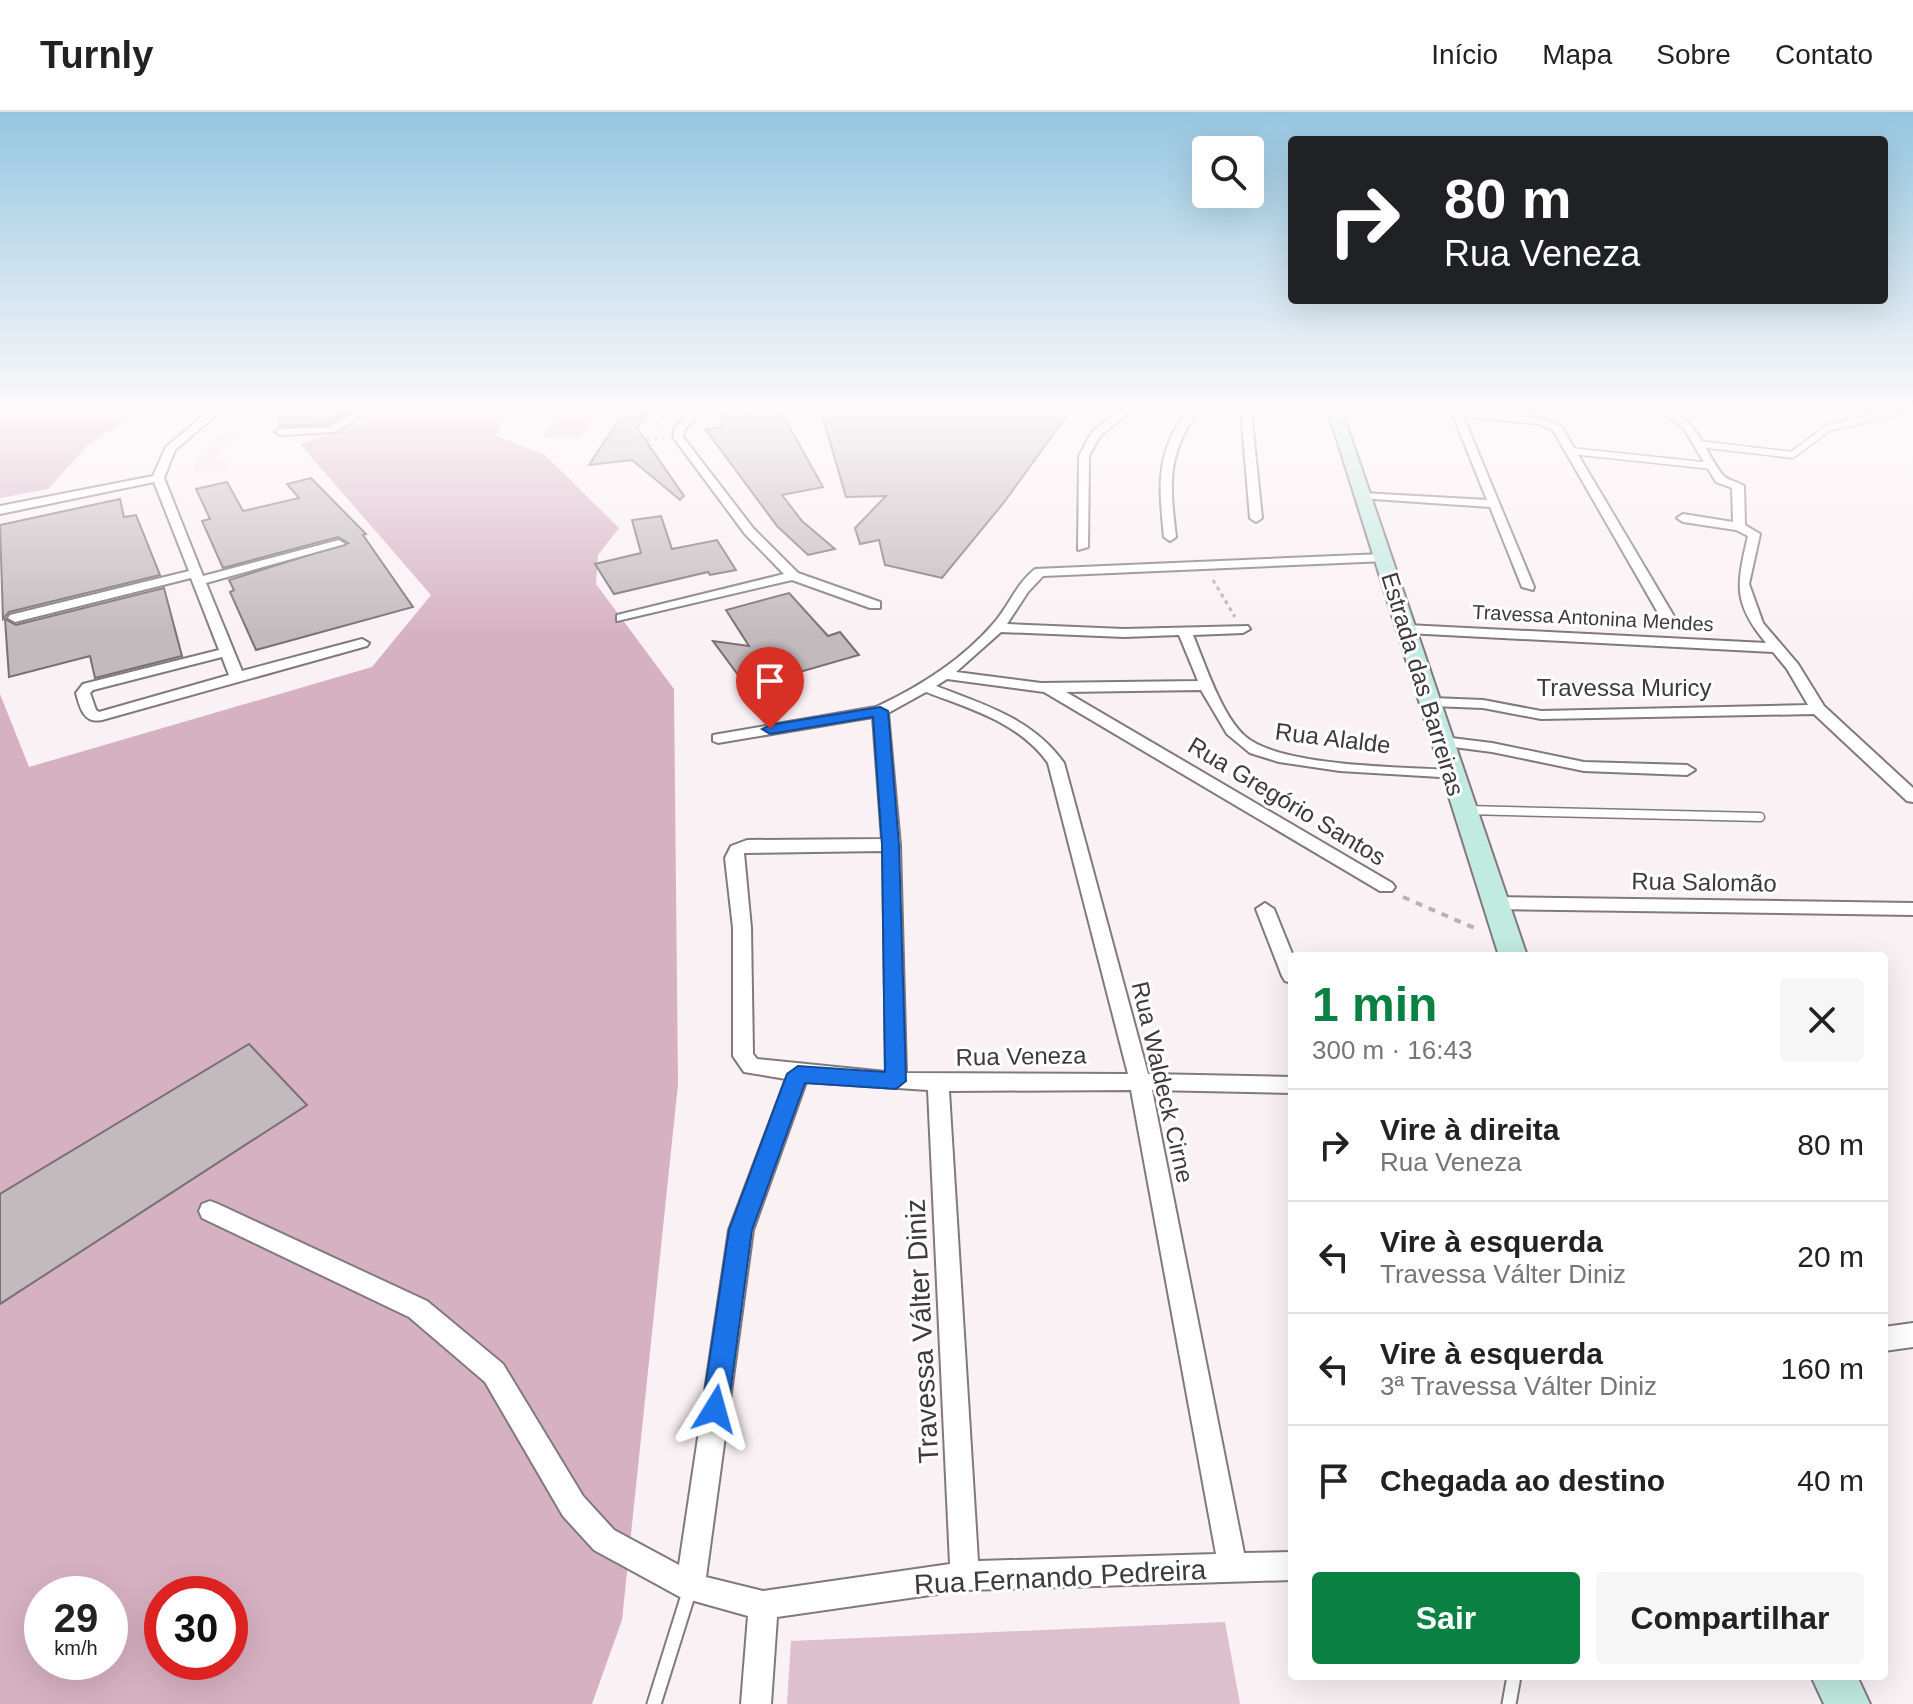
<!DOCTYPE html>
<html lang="pt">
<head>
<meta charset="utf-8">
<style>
  :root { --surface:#fff; --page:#f6f6f6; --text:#222; --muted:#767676; --line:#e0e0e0; --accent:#0b8043 }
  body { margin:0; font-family:Helvetica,sans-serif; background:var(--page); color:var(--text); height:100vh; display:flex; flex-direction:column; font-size:30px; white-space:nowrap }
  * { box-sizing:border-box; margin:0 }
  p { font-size:26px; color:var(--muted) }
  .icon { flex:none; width:44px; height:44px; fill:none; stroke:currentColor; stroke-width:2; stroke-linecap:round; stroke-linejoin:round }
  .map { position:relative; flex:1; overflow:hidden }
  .drawer { position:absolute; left:1288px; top:840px; width:600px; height:728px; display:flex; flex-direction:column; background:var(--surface); border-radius:8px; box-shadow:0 8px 32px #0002 }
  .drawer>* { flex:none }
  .guide { position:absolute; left:1288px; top:24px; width:600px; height:168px; border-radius:8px; box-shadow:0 8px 32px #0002; background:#202124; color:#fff; overflow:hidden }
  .tools { position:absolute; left:1192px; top:24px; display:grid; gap:16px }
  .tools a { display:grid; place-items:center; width:72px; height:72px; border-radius:8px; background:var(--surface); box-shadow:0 8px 32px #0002; font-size:40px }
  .speed { position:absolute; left:24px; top:1464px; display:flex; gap:16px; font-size:40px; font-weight:700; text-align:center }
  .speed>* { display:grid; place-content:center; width:104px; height:104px; border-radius:50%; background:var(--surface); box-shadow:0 8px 32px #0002; line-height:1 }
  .speed small { font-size:20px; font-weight:400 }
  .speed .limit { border:12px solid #d22; background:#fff; color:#111 }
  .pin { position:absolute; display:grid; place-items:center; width:68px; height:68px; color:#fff; margin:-82px -34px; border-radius:50% 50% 50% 0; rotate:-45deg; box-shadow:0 0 8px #0007 }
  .pin .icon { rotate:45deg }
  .me { position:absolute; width:88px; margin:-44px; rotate:8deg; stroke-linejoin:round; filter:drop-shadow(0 0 6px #0008) }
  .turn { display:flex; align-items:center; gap:28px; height:168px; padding:0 24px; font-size:36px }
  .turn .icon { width:104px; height:104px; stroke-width:2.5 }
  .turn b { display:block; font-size:56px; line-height:68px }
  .round { display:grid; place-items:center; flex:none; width:84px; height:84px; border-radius:8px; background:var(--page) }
  .head { display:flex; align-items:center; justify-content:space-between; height:136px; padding:0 24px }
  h1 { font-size:48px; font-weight:800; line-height:60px; color:var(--accent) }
  .button { display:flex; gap:16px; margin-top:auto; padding:16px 24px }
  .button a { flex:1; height:92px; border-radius:8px; background:var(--accent); color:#fff; font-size:32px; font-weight:800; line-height:92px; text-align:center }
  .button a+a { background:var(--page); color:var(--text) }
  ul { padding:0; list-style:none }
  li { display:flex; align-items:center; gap:24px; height:112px; padding:0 24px; border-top:2px solid var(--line) }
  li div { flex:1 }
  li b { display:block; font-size:30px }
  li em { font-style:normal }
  header { display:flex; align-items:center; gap:48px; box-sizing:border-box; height:112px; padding:0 40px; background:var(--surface); border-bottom:2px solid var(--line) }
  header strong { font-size:38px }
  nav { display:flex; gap:44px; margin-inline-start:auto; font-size:28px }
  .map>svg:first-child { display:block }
  .built { fill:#f5e4eb }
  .green { fill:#ddbfcd }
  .forest { fill:#d6b1c2; fill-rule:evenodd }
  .building { fill:#c3babe; stroke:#787074; stroke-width:2 }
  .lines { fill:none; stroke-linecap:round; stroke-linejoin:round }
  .lane-far2-casing { stroke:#81797d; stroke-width:9 }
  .lane-far1-casing { stroke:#81797d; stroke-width:11 }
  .lane-casing { stroke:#81797d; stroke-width:17 }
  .street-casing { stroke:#81797d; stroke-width:4 }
  .secondary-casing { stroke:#81797d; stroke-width:4 }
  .path-far1 { stroke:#b9b1b4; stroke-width:3; stroke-dasharray:4 4; stroke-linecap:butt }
  .path { stroke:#b9b1b4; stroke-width:4; stroke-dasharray:7 7; stroke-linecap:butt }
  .lane-far2 { stroke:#fff; stroke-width:6 }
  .lane-far1 { stroke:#fff; stroke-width:8 }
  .lane { stroke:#fff; stroke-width:13 }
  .street { fill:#fff; fill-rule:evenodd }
  .secondary { fill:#c1eae0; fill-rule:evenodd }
  .route { fill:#1a73e8; stroke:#114b97; stroke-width:2 }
  .labels { text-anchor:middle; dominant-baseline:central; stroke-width:6; stroke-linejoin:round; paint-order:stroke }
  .far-street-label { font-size:20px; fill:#3e3a3b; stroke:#fff }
  .street-label { font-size:24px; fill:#3e3a3b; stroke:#fff }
  .near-street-label { font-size:28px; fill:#3e3a3b; stroke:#fff }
</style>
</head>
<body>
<header>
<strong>Turnly</strong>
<nav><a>Início</a><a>Mapa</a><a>Sobre</a><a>Contato</a></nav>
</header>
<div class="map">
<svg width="1913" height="1592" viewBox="0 0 1913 1592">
  <rect width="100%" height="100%" fill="#faf1f5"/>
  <path class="built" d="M254,313L241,328H230L215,347L198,348H228L227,357L194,362L196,348L226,314Z"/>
  <g class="green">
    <path d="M560,300H597L581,325H542Z"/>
    <path d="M1225,1510L1240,1592H787L791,1529Z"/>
  </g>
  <g class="forest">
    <path d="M0,299H140L88,333L48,377L0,386Z"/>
    <path d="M397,299H506L496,324L545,343L619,416L598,443L596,472L674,577L678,972L622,1508L592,1592H0V582L29,655L372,555L431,483L300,332ZM42,1482H110V1550H42ZM162,1482H230V1550H162Z"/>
  </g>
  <g class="building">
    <path d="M279,299H350L328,312L280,314Z"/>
    <path d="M723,299H749L747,304L783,303L823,375L782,383L802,409L835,437L808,443L777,414L706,318L721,315Z"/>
    <path d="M821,299H1070L1005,389L942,466L885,453L879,428L860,432L855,416L886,384L846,385Z"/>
    <path d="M624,300H648L637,316L684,384L680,388L632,348L589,353Z"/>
    <path d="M311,366L366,422L363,423L413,495L256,538L230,480L234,478L229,468L348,431L338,425L223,456L202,409L210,407L196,377L227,370L243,399L299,386L287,372Z"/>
    <path d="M120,387L124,405L136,403L160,463L9,500L3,507L0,413Z"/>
    <path d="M661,404L672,437L717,428L736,458L710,463L708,460L614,482L595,452L641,441L632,408Z"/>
    <path d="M164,476L182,544L95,566L90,544L9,565L5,507L16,513Z"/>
    <path d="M789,481L828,524L840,520L859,543L747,575L713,529L749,534L726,498Z"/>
    <path d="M249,932L307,993L0,1192V1082Z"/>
  </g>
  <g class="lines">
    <g class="lane-far2-casing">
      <g id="lane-far2">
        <path d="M1699,332L1792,343L1828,316L1902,299"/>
        <path d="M1571,339L1712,354"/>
      </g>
    </g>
    <g class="lane-far1-casing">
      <path id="lane-far1" d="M1466,698L1760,705"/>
    </g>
    <g class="lane-casing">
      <g id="lane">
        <path d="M654,1592L690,1477"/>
        <path d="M1509,1592L1514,1564"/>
      </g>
    </g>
    <g class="street-casing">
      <g id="street">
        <path d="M209,299H221L175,338L164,366L203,464L339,428L345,432L206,471L242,559L362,527L369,531L367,534L102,608C84,612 80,596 76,581L83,572L219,538L191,466L15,510L8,506L10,503L189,459L154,370L0,402V394L153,364L166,335ZM222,545L229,563L99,600L96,598L90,581L93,578Z"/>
        <path d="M357,299H370L335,320L280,323L275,320L280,317L329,315Z"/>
        <path d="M692,299H703L684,318L683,325L753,416L798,461L880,490V496H870L792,468L617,509V503L784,462L745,422L673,325L675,315Z"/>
        <path d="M1119,299H1131L1100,324L1089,344L1088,435L1078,438L1079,344L1092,320Z"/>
        <path d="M1187,299H1198C1166,344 1170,373 1176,425L1170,429L1164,425C1159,374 1155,342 1187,299Z"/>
        <path d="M1241,299H1251L1262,406L1256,410L1250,406Z"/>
        <path d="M1438,299C1478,299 1524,298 1561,314L1675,506L1673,509L1668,510L1661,506L1553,318L1539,312L1463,304L1534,475L1533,478L1522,475L1490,395L1359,386V382L1363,381L1487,388L1453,303Z"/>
        <path d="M1658,299C1696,299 1702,337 1722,362C1727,369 1737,369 1744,374L1745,413L1760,422L1749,472L1763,511L1798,552L1824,594L1913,676V690L1907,689L1814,602L1541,607L1483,596L1432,594L1425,590L1432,586L1483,588L1541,599L1808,593L1787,557L1773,540L1407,521L1400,517L1407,513L1766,531C1732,490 1737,472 1748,424L1736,418L1683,410L1677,406L1683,402L1733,410L1732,376L1716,370L1683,315Z"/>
        <path d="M1383,442L1389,446L1387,449L1043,464L1028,480L1007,512L1124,517L1248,514L1250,517L1243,521L1193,523C1205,552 1222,605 1246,625C1282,655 1403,655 1451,658L1457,660L1459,663L1457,666L1340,659L1279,650L1250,641L1227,622L1201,578L1066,580L1392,771L1395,775L1392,779H1380L1044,580L947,567L936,574C985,593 1033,607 1064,651L1148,962L1292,965V981L1152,978L1244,1441L1292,1440V1468L965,1478L777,1505L771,1592H741L748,1504L680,1485L594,1438L563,1404L485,1270L409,1205L202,1106L199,1099L202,1092L210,1089L218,1092L427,1189L503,1252L583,1384L614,1418L679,1453L729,1118L786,967L744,960L733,944V816L725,746L731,734L747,728L882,727L873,605L718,631L713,629V623L876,595C919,575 962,548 993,512C1009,494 1016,472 1035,457ZM1001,520L1124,525L1179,523L1198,569L1041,571L956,560ZM926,580C971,597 1020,611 1048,651L1128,962L906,961L900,733L888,601ZM883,739L886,960L757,947L753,942L751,816L744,741ZM806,970L928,978L950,1452L763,1479L706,1465L753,1118ZM1131,978L1216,1442L978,1449L949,979Z"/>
        <path d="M1443,625L1492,631L1584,650L1687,653L1695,658L1687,663L1584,659L1492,640L1438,633L1435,630L1438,627Z"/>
        <path d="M1494,785L1913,791V803L1494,797L1485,791Z"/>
        <path d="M1265,791L1274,797L1293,844L1292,871L1285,869L1282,864L1256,797Z"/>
        <path d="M1913,1211V1235L1884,1239V1215Z"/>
      </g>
    </g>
    <g class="secondary-casing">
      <g id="secondary">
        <path d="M1328,299H1342L1527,844H1499Z"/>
        <path d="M1811,1564H1857L1870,1592H1824Z"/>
      </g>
    </g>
    <g class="path-far1">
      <path d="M641,311L664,312"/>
      <path d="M610,336L611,332L664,326"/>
      <path d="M1213,468L1235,505"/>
    </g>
    <path class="path" d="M1403,785L1479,818"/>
    <use href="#lane-far2" class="lane-far2"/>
    <use href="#lane-far1" class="lane-far1"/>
    <use href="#lane" class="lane"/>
    <use href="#street" class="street"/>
    <use href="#secondary" class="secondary"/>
  </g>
  <linearGradient id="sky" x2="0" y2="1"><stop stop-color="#95c7e1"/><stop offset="0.57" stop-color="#fdf9fa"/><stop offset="1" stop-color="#fdf9fa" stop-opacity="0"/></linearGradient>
  <rect width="1913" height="522" fill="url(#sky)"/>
  <path class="route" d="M880,595L888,599L899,733L906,969L896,977L805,971L752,1118L728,1297L725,1306L715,1310L706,1306L702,1297L729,1118L787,962L798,954L885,960L882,733L873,605L770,622L762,617L770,613Z"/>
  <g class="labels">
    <g class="far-street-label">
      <text transform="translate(1593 506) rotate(3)">Travessa Antonina Mendes</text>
    </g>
    <g class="street-label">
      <text transform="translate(1423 572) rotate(73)">Estrada das Barreiras</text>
      <text x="1624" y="575">Travessa Muricy</text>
      <text transform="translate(1333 626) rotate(7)">Rua Alalde</text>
      <text transform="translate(1287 689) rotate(31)">Rua Gregório Santos</text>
      <text transform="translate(1704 770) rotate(1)">Rua Salomão</text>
      <text transform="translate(1021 944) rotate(-1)">Rua Veneza</text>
      <text transform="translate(1163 970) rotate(77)">Rua Waldeck Cirne</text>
    </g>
    <g class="near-street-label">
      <text transform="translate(922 1219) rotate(-93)">Travessa Válter Diniz</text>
      <text transform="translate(1060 1465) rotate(-3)">Rua Fernando Pedreira</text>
    </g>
  </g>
</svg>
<div class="tools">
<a><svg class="icon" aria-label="search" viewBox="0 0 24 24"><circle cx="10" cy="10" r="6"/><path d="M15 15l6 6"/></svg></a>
</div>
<div class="speed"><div>29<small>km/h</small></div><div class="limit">30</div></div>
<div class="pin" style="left:770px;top:617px;background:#d93025"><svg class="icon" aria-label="arrive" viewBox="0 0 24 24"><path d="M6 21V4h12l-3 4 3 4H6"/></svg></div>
<svg class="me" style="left:715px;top:1297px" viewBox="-20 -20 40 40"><path d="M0-17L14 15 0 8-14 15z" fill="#1a73e8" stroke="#fff" stroke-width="4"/></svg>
<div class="guide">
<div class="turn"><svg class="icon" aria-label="right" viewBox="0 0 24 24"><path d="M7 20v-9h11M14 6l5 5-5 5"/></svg><div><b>80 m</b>Rua Veneza</div></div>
</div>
<section class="drawer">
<div class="head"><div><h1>1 min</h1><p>300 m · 16:43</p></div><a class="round"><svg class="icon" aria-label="close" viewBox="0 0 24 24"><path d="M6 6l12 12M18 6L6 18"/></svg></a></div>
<ul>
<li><svg class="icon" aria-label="right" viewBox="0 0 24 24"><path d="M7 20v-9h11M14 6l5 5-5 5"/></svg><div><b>Vire à direita</b><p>Rua Veneza</p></div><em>80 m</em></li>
<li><svg class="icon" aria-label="left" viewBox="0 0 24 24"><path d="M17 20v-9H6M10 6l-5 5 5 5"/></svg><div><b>Vire à esquerda</b><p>Travessa Válter Diniz</p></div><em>20 m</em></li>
<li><svg class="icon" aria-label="left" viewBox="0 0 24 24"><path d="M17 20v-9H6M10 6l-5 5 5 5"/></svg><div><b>Vire à esquerda</b><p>3ª Travessa Válter Diniz</p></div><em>160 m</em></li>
<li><svg class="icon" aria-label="arrive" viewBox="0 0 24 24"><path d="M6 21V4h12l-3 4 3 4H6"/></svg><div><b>Chegada ao destino</b></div><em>40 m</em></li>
</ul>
<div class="button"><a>Sair</a><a>Compartilhar</a></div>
</section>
</div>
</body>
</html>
